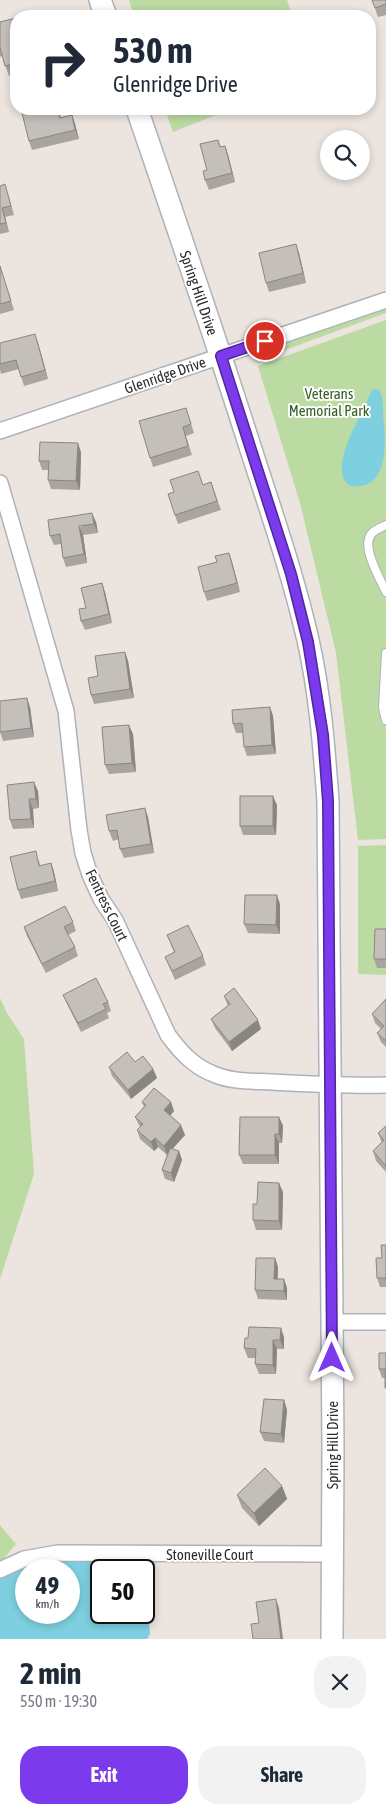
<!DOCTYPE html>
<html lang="en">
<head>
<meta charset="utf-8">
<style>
  :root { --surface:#fff; --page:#f2f2f3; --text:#1f2937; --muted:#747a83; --accent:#7c3aed }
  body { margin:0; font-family:"Asap Condensed",sans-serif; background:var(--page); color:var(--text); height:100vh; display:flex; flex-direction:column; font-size:19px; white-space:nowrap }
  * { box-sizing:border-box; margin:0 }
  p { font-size:16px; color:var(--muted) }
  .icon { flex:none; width:28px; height:28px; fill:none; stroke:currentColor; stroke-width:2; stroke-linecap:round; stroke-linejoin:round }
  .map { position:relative; height:1639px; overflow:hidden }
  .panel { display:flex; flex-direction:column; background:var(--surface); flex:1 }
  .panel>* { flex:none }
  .hud { position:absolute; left:10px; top:10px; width:366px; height:105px; border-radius:20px; box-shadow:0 2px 8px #0003; background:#fff; color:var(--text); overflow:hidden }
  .buttons { position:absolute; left:320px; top:130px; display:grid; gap:10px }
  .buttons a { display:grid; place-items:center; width:50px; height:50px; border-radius:50%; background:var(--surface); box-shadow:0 2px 8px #0003; font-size:25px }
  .speed { position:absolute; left:15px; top:1559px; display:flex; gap:10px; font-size:25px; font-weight:700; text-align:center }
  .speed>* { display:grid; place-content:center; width:65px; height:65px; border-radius:50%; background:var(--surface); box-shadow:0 2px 8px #0003; line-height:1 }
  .speed small { font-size:12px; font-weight:400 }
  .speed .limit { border:2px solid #111; border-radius:8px; background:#fff; color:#111 }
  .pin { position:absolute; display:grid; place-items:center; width:42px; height:42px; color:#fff; margin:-21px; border:2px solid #fff; border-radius:50%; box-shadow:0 1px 5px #0007 }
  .me { position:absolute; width:55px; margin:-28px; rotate:0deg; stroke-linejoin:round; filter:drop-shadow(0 0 4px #0008) }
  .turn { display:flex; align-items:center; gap:18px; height:105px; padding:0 20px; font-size:22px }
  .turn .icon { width:65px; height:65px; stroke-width:2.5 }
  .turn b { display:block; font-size:35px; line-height:42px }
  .round { display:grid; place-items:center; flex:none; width:52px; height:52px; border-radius:20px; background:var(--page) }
  .summary { display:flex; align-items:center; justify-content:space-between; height:85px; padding:0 20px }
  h1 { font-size:30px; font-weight:700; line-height:38px }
  .button { display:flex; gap:10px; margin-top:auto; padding:10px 20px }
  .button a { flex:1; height:58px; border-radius:20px; background:var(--accent); color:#fff; font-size:20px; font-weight:700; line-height:58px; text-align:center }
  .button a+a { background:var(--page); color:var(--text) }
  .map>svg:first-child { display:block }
  .green { fill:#bbdba2 }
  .water { fill:#7ed0e1; fill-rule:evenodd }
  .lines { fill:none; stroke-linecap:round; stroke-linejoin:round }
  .service-casing { stroke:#afb2ba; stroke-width:10 }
  .minor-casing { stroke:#afb2ba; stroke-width:18 }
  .secondary-casing { stroke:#afb2ba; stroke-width:24 }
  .service { stroke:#fff; stroke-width:8 }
  .minor { stroke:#fff; stroke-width:15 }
  .secondary { stroke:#fff; stroke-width:21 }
  .wall { fill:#a9a4a0 }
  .shaded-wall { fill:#898682 }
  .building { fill:#c4bfba; stroke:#898682 }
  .route-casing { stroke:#51269a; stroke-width:12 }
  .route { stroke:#7c3aed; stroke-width:9 }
  .labels { text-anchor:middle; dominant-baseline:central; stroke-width:4; stroke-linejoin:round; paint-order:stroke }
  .street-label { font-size:15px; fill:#2b2b2b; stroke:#fff }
  .park-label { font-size:15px; fill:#356023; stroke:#fff }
</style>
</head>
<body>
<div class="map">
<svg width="386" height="1639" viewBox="0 0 386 1639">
  <rect width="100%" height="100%" fill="#ebe4df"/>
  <g class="green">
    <path d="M129,0H287L292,16H134Z"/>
    <path d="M165,109H231L173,132Z"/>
    <path d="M386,302V313L255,361L249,344Z"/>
    <path d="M386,320V839L358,840L336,653L300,503L258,366Z"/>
    <path d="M386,845V975L358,974V846Z"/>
    <path d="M0,998L7,1013L24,1039L34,1174L0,1279Z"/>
    <path d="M0,1525L16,1544L0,1563Z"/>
  </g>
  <g class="water">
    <path d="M373,389L379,390C385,400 382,412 384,424C386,444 386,475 368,484C362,486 354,488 349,485C329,471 357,421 365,406C368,400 369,394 373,389Z"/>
    <path d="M144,1554L150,1634L147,1639H0V1563L4,1559ZM26,1570H69V1612H26ZM101,1570H144V1612H101Z"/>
  </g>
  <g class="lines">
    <g class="service-casing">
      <g id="service">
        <path d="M386,525C382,527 375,530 372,533C360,546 380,578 386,592"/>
        <path d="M386,653L383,707L386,720"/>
      </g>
    </g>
    <g class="minor-casing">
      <g id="minor">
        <path d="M0,431L386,300"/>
        <path d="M0,483L66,711L79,830L83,853L90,875L101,899L115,920L168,1035C180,1051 192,1065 211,1073C230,1082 250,1081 271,1082C309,1084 347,1086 386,1085"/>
        <path d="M332,1322H386"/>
        <path d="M0,1570L24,1559L58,1553L332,1554"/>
      </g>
    </g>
    <g class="secondary-casing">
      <g id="secondary">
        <path d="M100,0L106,16"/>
        <path d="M137,109C174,217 211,325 246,434C268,503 292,570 308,640C320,693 324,747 328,801L333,1449L332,1639"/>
      </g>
    </g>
    <use href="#service" class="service"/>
    <use href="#minor" class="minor"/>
    <use href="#secondary" class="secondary"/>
  </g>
  <g class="wall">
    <path d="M372,0H386V15L378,17Z"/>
    <path d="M16,18V73L9,76L2,56L0,57V22Z"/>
    <path d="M21,109H59L61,118L72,115L75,124L79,139L32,150L29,141Z"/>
    <path d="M218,140L221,147L225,146L228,155L235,182L209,190L205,180L207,170Z"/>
    <path d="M0,186L8,194L14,215L5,217L9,232L0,234Z"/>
    <path d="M299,253L306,283L269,292L266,283Z"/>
    <path d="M0,266L14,310L0,314Z"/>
    <path d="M0,343H38L48,379L24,386L19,369L1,374L0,370Z"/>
    <path d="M189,417L194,433L186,436L192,455L153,467L150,458Z"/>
    <path d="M81,452L80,490L51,489L48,480V470H42L39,461Z"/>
    <path d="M211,482L221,510L178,524L168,494L203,485Z"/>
    <path d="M96,522L98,533L83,535L87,563L66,567L63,558L61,544L54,545L50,536Z"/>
    <path d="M229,553L232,562L240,592L207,601L204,592L217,562Z"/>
    <path d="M105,592L112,623L85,630L81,621Z"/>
    <path d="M125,652L128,661L134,698L94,704L91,695L98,676Z"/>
    <path d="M0,701L30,707L34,737L3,741L0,732Z"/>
    <path d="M270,707L273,716L276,754L247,756L244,747L243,733H236L233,724Z"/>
    <path d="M133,734L136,772L109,774L105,765Z"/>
    <path d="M38,791L39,808L33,809L34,828L13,829L10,820Z"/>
    <path d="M277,805L276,835H243L240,826Z"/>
    <path d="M148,817L154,853L124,858L120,849L119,839L113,841L109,831Z"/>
    <path d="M39,860L40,866L51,863L54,872L58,891L21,899L18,890Z"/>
    <path d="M280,904V934L248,933L244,924Z"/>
    <path d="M73,922L76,931L68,935L75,947L78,956L46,973L27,936L24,927Z"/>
    <path d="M386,929V968H377L374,959Z"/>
    <path d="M167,935L203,956L206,965L175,980L165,957L174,952Z"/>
    <path d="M63,995L108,1002L111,1011L107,1013L109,1018L81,1032L67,1004Z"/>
    <path d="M224,996L261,1029L232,1051L215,1028L211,1019L228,1006Z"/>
    <path d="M386,999V1047L381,1042L377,1033L381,1029L375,1023L372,1014Z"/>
    <path d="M135,1062L153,1069L157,1078L131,1099L112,1076L109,1067Z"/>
    <path d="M142,1102L174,1111L170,1116L185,1135L172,1149L179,1151L182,1160L174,1182L165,1179L162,1170L167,1155L158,1147L154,1151L140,1139L137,1130L140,1127L135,1117L144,1107Z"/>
    <path d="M279,1117L283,1126L282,1143H279V1164H243L239,1155Z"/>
    <path d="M386,1126V1172L376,1161L373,1151L382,1143L378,1133Z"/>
    <path d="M283,1192L282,1230H256L253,1220L257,1204Z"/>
    <path d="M386,1245V1287H380L377,1278L382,1258Z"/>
    <path d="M275,1258L278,1267V1279H284L287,1288V1300L258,1299L255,1290Z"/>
    <path d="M284,1337V1349H277L276,1374H259L255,1364L256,1358H248L244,1348Z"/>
    <path d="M386,1353L385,1378H382L379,1369Z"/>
    <path d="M284,1400L287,1410L284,1443L264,1441L260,1432Z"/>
    <path d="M282,1486L287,1499L259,1526L242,1508L237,1495Z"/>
  </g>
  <g class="shaded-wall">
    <path d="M72,115L75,124L79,139L75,130Z"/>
    <path d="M225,146L228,155L235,182L232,173Z"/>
    <path d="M2,208L5,217L9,232L6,223Z"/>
    <path d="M296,244L299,253L306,283L303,273Z"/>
    <path d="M35,334L38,343L48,379L45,370Z"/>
    <path d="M78,443L81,452L80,490L76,481Z"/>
    <path d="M92,513L96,522L98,533L94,524Z"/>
    <path d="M79,526L83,535L87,563L84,554Z"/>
    <path d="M229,553L232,562L240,592L237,583Z"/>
    <path d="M102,583L105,592L112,623L109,614Z"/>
    <path d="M125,652L128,661L134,698L130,689Z"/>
    <path d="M27,698L30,707L34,737L31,728Z"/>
    <path d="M270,707L273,716L276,754L272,745Z"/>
    <path d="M129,725L133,734L136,772L132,763Z"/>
    <path d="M34,782L38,791L39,808L36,799Z"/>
    <path d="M273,796L277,805L276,835L273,826Z"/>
    <path d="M29,799L33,809L34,828L31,819Z"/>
    <path d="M145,808L148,817L154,853L151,844Z"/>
    <path d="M51,863L54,872L58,891L55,881Z"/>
    <path d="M277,895L280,904V934L276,925Z"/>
    <path d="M258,1020L261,1029L232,1051L229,1042Z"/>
    <path d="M153,1069L157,1078L131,1099L128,1090Z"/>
    <path d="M171,1102L174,1111L167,1119L164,1110Z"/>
    <path d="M279,1117L283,1126L282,1143L279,1134Z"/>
    <path d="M181,1125L185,1135L167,1155L164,1146Z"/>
    <path d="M275,1134L279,1143V1164L275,1155Z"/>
    <path d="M155,1138L158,1147L154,1151L151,1142Z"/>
    <path d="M179,1151L182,1160L174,1182L171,1173Z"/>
    <path d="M279,1183L283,1192L282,1230L279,1221Z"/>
    <path d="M275,1258L278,1267L277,1288L274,1279Z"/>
    <path d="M284,1279L287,1288V1300L284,1291Z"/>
    <path d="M281,1328L284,1337V1349L280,1340Z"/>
    <path d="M273,1340L277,1349L276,1374L273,1365Z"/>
    <path d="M284,1400L287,1410L284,1443L281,1434Z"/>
    <path d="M282,1486L287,1499L259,1526L254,1513Z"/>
    <path d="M276,1599L279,1608L283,1639H281Z"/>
  </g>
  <g class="building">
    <path d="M372,0H386V4L375,8Z"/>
    <path d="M32,13L33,16H22Z"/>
    <path d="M16,18V63L5,66L0,47V22Z"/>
    <path d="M21,109H57L60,118L72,115L75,130L29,141Z"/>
    <path d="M218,140L220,147L225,146L232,173L205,180L203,171L207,170L200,144Z"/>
    <path d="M5,184L11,206L2,208L6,223L0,224V186Z"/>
    <path d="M296,244L303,273L266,283L259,253Z"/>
    <path d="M0,266L11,301L0,304Z"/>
    <path d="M35,334L45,370L21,377L16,360L0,364V343Z"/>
    <path d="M186,408L191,424L183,427L188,446L150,458L139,421Z"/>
    <path d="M40,442L78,443L76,481L48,480L49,461H39Z"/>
    <path d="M198,471L203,485L211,482L217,501L175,515L168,494L174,492L170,480Z"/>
    <path d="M92,513L94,524L79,526L84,554L63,558L60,534L50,536L48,520Z"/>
    <path d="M229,553L237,583L204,592L198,567L217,562L215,556Z"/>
    <path d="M102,583L109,614L81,621L79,609L86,608L81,588Z"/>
    <path d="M125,652L130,689L91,695L88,678L98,676L95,656Z"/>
    <path d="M27,698L31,728L0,732V701Z"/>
    <path d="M270,707L272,745L244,747L242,723L233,724L232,710Z"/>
    <path d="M129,725L132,763L105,765L102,727Z"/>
    <path d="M34,782L36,799H29L31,819L10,820L7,785Z"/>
    <rect x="240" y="796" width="33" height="30"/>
    <path d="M145,808L151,844L120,849L117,830L109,831L106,815Z"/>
    <path d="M36,851L39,866L51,863L55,881L18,890L10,857Z"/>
    <path d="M245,895H277L276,925L244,924Z"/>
    <path d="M65,906L73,922L64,927L75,947L42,964L24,927Z"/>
    <path d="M188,925L203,956L172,971L165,957L175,952L167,935Z"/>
    <path d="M375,929H386V959H374Z"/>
    <path d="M96,978L108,1002L103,1004L106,1009L78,1023L63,995Z"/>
    <path d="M234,988L258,1020L229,1042L211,1019L230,1004L224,996Z"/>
    <path d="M386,999V1041L377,1033L384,1026L372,1014Z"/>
    <path d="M127,1052L135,1062L143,1056L153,1069L128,1090L109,1067Z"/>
    <path d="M154,1088L171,1102L164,1110L181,1125L164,1146L155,1138L151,1142L137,1130L143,1124L135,1117L146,1105L142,1102Z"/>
    <path d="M240,1117H279V1134H275V1155H239Z"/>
    <path d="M386,1126V1166L373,1151L384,1140L378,1133Z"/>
    <path d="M170,1148L179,1151L171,1173L162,1170Z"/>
    <path d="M258,1182L279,1183V1221L253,1220V1204H257Z"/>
    <path d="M381,1245H386V1278H377L376,1258H382Z"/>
    <path d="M256,1258H275L274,1279H284V1291L255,1290Z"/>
    <path d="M249,1327L281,1328L280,1340H273V1365L255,1364L256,1349L244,1348L245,1338H248Z"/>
    <path d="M379,1353H386V1388H385V1369H379Z"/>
    <path d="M264,1399L284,1400L281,1434L260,1432Z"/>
    <path d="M265,1468L282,1486L254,1513L237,1495Z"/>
    <path d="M276,1599L281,1639H253L251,1624L259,1623L256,1602Z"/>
  </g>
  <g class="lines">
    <g class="route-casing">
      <path id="route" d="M265,341L221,356L291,574L308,642L323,735L328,801L332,1358"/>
    </g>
    <use href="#route" class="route"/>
  </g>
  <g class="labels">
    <g class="street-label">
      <text transform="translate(199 293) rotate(71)">Spring Hill Drive</text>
      <text transform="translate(165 375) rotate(-19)">Glenridge Drive</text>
      <text transform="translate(107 905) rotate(64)">Fentress Court</text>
      <text transform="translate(332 1445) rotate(-90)">Spring Hill Drive</text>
      <text x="210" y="1554">Stoneville Court</text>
    </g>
    <g class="park-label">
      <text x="329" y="393">Veterans<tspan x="329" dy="17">Memorial Park</tspan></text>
    </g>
  </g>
</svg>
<div class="buttons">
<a><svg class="icon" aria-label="search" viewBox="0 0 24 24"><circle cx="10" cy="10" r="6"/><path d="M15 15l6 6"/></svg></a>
</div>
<div class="speed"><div>49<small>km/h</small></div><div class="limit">50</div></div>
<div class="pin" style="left:265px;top:341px;background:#d93025"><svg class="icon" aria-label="arrive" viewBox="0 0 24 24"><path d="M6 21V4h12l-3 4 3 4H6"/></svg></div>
<svg class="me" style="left:332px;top:1358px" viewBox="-20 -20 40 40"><path d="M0-17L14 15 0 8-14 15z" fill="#7c3aed" stroke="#fff" stroke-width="4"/></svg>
<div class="hud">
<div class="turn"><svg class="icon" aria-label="right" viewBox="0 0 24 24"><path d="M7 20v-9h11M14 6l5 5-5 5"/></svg><div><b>530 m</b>Glenridge Drive</div></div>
</div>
</div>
<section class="panel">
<div class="summary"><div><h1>2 min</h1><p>550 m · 19:30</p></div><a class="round"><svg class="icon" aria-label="close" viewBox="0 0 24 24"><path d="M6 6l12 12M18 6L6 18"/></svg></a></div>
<div class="button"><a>Exit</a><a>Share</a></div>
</section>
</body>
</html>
